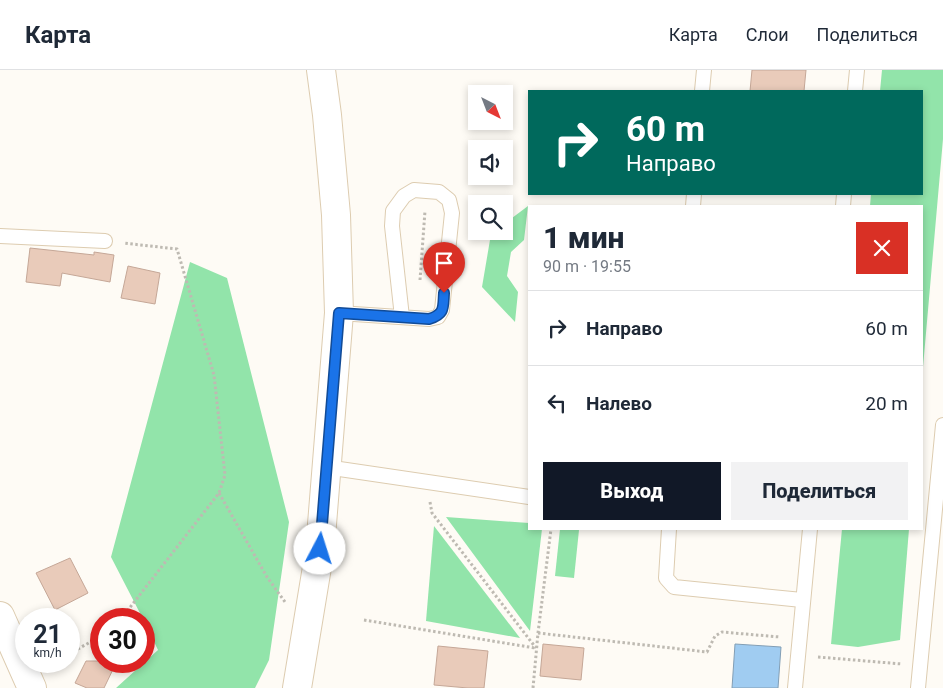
<!DOCTYPE html>
<html lang="ru">
<head>
<meta charset="utf-8">
<style>
  :root { --surface:#fff; --page:#f2f2f3; --text:#1f2937; --muted:#747a83; --line:#e0e1e3; --accent:#111827 }
  body { margin:0; font-family:Roboto,sans-serif; background:var(--page); color:var(--text); height:100vh; display:flex; flex-direction:column; font-size:19px; white-space:nowrap }
  * { box-sizing:border-box; margin:0 }
  p { font-size:16px; color:var(--muted) }
  .icon { flex:none; width:28px; height:28px; fill:none; stroke:currentColor; stroke-width:2; stroke-linecap:round; stroke-linejoin:round }
  .map { position:relative; flex:1; overflow:hidden }
  .drawer { position:absolute; left:528px; top:135px; width:395px; height:325px; display:flex; flex-direction:column; background:var(--surface); border-radius:0px; box-shadow:0 2px 8px #0003 }
  .drawer>* { flex:none }
  .hud { position:absolute; left:528px; top:20px; width:395px; height:105px; border-radius:0px; box-shadow:0 2px 8px #0003; background:#00695c; color:#fff; overflow:hidden }
  .needle { width:32px; rotate:138deg }
  .tools { position:absolute; left:468px; top:15px; display:grid; gap:10px }
  .tools a { display:grid; place-items:center; width:45px; height:45px; border-radius:0px; background:var(--surface); box-shadow:0 2px 8px #0003; font-size:25px }
  .speed { position:absolute; left:15px; top:538px; display:flex; gap:10px; font-size:25px; font-weight:700; text-align:center }
  .speed>* { display:grid; place-content:center; width:65px; height:65px; border-radius:50%; background:var(--surface); box-shadow:0 2px 8px #0003; line-height:1 }
  .speed small { font-size:12px; font-weight:400 }
  .speed .limit { border:8px solid #d22; background:#fff; color:#111 }
  .pin { position:absolute; display:grid; place-items:center; width:42px; height:42px; color:#fff; margin:-51px -21px; border-radius:50% 50% 50% 0; rotate:-45deg; box-shadow:0 0 5px #0007 }
  .pin .icon { rotate:45deg }
  .me { position:absolute; width:55px; margin:-28px; rotate:5deg; stroke-linejoin:round; filter:drop-shadow(0 0 4px #0008) }
  .turn { display:flex; align-items:center; gap:18px; height:105px; padding:0 15px; font-size:22px }
  .turn .icon { width:65px; height:65px; stroke-width:2.5 }
  .turn b { display:block; font-size:35px; line-height:42px }
  .round { display:grid; place-items:center; flex:none; width:52px; height:52px; border-radius:0px; background:var(--page) }
  .headline { display:flex; align-items:center; justify-content:space-between; height:85px; padding:0 15px }
  h1 { font-size:30px; font-weight:800; line-height:38px }
  .cta { display:flex; gap:10px; margin-top:auto; padding:10px 15px }
  .cta a { flex:1; height:58px; border-radius:0px; background:var(--accent); color:#fff; font-size:20px; font-weight:800; line-height:58px; text-align:center }
  .cta a+a { background:var(--page); color:var(--text) }
  ul { padding:0; list-style:none }
  li { display:flex; align-items:center; gap:15px; height:75px; padding:0 15px; border-top:1px solid var(--line) }
  li div { flex:1 }
  li b { display:block; font-size:19px }
  li em { font-style:normal }
  header { display:flex; align-items:center; gap:30px; box-sizing:border-box; height:70px; padding:0 25px; background:var(--surface); border-bottom:1px solid var(--line) }
  header strong { font-size:24px }
  nav { display:flex; gap:28px; margin-inline-start:auto; font-size:18px }
  .map>svg:first-child { display:block }
  .green { fill:#92e4aa }
  .water { fill:#a0ccf1; stroke:#829eb5 }
  .building { fill:#e9cbba; stroke:#c5a797 }
  .lines { fill:none; stroke-linecap:round; stroke-linejoin:round }
  .lane-casing { stroke:#ddccb0; stroke-width:16 }
  .street-casing { stroke:#ddccb0; stroke-width:30 }
  .path { stroke:#bebab2; stroke-width:3; stroke-dasharray:2.5 2.5; stroke-linecap:butt }
  .lane { stroke:#fff; stroke-width:14 }
  .street { stroke:#fff; stroke-width:28 }
  .route-casing { stroke:#114b97; stroke-width:12 }
  .route { stroke:#1a73e8; stroke-width:9 }
</style>
</head>
<body>
<header>
<strong>Карта</strong>
<nav><a>Карта</a><a>Слои</a><a>Поделиться</a></nav>
</header>
<div class="map">
<svg width="943" height="618" viewBox="0 0 943 618">
  <rect width="100%" height="100%" fill="#fefbf5"/>
  <g class="green">
    <path d="M882,0H943V69L921,320V136H870L871,124H921V21H880Z"/>
    <path d="M528,136L524,170L511,182L507,206L518,222L515,252L482,217L491,164L494,161H504V154Z"/>
    <path d="M190,192L227,208L289,452L269,590L255,618H116L158,580L144,551V549H143L111,487Z"/>
    <path d="M446,447L529,453V459H542L530,561Z"/>
    <path d="M434,456L520,568L426,551Z"/>
    <path d="M560,459L579,460L574,508L555,506Z"/>
    <path d="M842,459H909L900,570L858,577L831,574Z"/>
  </g>
  <path class="water" d="M735,574L781,577L778,618H732Z"/>
  <g class="building">
    <path d="M752,0H806L804,21H750Z"/>
    <path d="M30,178L94,185V182L114,185L110,212L62,203L60,216L26,212Z"/>
    <path d="M128,196L160,203L155,234L121,228Z"/>
    <path d="M70,488L88,523L55,540L36,503Z"/>
    <path d="M543,574L584,578L581,610L540,606Z"/>
    <path d="M438,576L488,581L484,618H468L434,615Z"/>
    <path d="M86,591H117L104,618H87L75,613Z"/>
  </g>
  <g class="lines">
    <g class="lane-casing">
      <g id="lane">
        <path d="M702,21L704,0"/>
        <path d="M855,21L857,0"/>
        <path d="M693,136L694,124"/>
        <path d="M843,136L844,124"/>
        <path d="M0,166L105,171"/>
        <path d="M339,243L429,249L438,247L442,240L452,143L449,130L439,122L414,120L404,126L393,141L392,156L402,247"/>
        <path d="M326,397L529,427"/>
        <path d="M669,459L666,508L674,517L802,530"/>
        <path d="M795,618L810,459"/>
        <path d="M918,618L943,355"/>
      </g>
    </g>
    <g class="street-casing">
      <g id="street">
        <path d="M0,546L32,618"/>
        <path d="M297,618L320,479L339,243L336,145L327,45L321,0"/>
      </g>
    </g>
    <g class="path">
      <path d="M420,210L425,141"/>
      <path d="M219,423L267,507L285,532"/>
      <path d="M430,432L432,443L536,578"/>
      <path d="M121,549L219,423L225,405L214,305L177,179L123,173"/>
      <path d="M364,550L535,578"/>
      <path d="M538,563L707,582L715,566L722,562L780,567"/>
      <path d="M69,584L101,566"/>
      <path d="M818,587L902,594"/>
      <path d="M533,618L538,563L551,459"/>
    </g>
    <use href="#lane" class="lane"/>
    <use href="#street" class="street"/>
  </g>
  <g class="lines">
    <g class="route-casing">
      <path id="route" d="M320,479L339,243L429,249C445,244 443,238 444,223"/>
    </g>
    <use href="#route" class="route"/>
  </g>
</svg>
<div class="tools">
<a><svg class="needle" viewBox="-14 -14 28 28"><path d="M0-13l5 13h-10z" fill="#e53935"/><path d="M0 13l5-13h-10z" fill="#747a83"/></svg></a>
<a><svg class="icon" aria-label="sound" viewBox="0 0 24 24"><path d="M4 9h4l5-4v14l-5-4H4zM17 9q2 3 0 6"/></svg></a>
<a><svg class="icon" aria-label="search" viewBox="0 0 24 24"><circle cx="10" cy="10" r="6"/><path d="M15 15l6 6"/></svg></a>
</div>
<div class="speed"><div>21<small>km/h</small></div><div class="limit">30</div></div>
<div class="pin" style="left:444px;top:223px;background:#d93025"><svg class="icon" aria-label="arrive" viewBox="0 0 24 24"><path d="M6 21V4h12l-3 4 3 4H6"/></svg></div>
<svg class="me" style="left:320px;top:479px" viewBox="-20 -20 40 40"><circle r="19" fill="#fff"/><path d="M0-13L10 11 0 6-10 11z" fill="#1a73e8"/></svg>
<div class="hud">
<div class="turn"><svg class="icon" aria-label="right" viewBox="0 0 24 24"><path d="M7 20v-9h11M14 6l5 5-5 5"/></svg><div><b>60 m</b>Направо</div></div>
</div>
<section class="drawer">
<div class="headline"><div><h1>1 мин</h1><p>90 m · 19:55</p></div><a class="round" style="background:#d93025;color:#fff"><svg class="icon" aria-label="close" viewBox="0 0 24 24"><path d="M6 6l12 12M18 6L6 18"/></svg></a></div>
<ul>
<li><svg class="icon" aria-label="right" viewBox="0 0 24 24"><path d="M7 20v-9h11M14 6l5 5-5 5"/></svg><div><b>Направо</b></div><em>60 m</em></li>
<li><svg class="icon" aria-label="left" viewBox="0 0 24 24"><path d="M17 20v-9H6M10 6l-5 5 5 5"/></svg><div><b>Налево</b></div><em>20 m</em></li>
</ul>
<div class="cta"><a>Выход</a><a>Поделиться</a></div>
</section>
</div>
</body>
</html>
